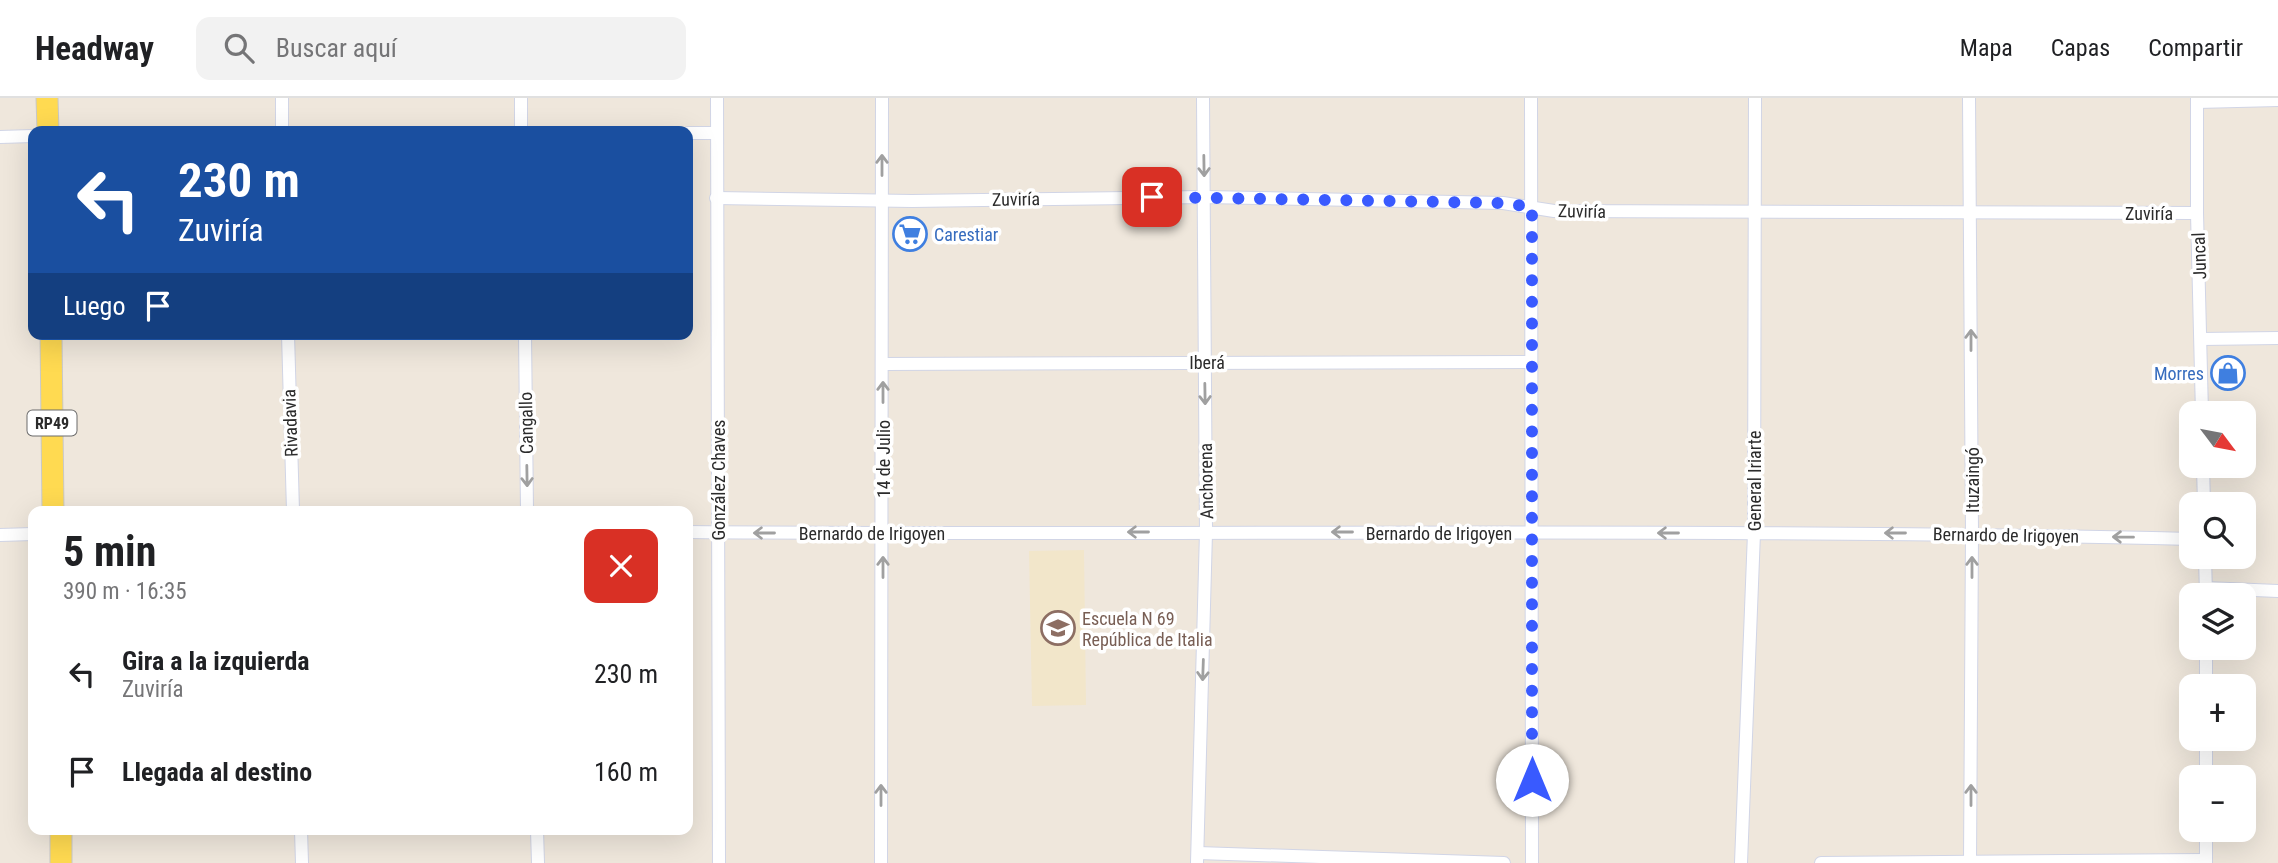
<!DOCTYPE html>
<html lang="es">
<head>
<meta charset="utf-8">
<style>
  :root { --surface:#fff; --page:#f2f2f2; --text:#202124; --muted:#757577; --line:#e0e0e0 }
  body { margin:0; font-family:"Roboto Condensed",sans-serif; background:var(--page); color:var(--text); height:100vh; display:flex; flex-direction:column; font-size:26px; white-space:nowrap }
  * { box-sizing:border-box; margin:0 }
  p { font-size:23px; color:var(--muted) }
  .icon { flex:none; width:38px; height:38px; fill:none; stroke:currentColor; stroke-width:2; stroke-linecap:round; stroke-linejoin:round }
  .map { position:relative; flex:1; overflow:hidden }
  .drawer { position:absolute; left:28px; top:408px; width:665px; height:329px; display:flex; flex-direction:column; background:var(--surface); border-radius:14px; box-shadow:0 7px 28px #0002 }
  .drawer>* { flex:none }
  .banner { position:absolute; left:28px; top:28px; width:665px; height:214px; border-radius:14px; box-shadow:0 7px 28px #0002; background:#1a4fa0; color:#fff; overflow:hidden }
  .needle { width:46px; rotate:122deg }
  .fabs { position:absolute; left:2179px; top:303px; display:grid; gap:14px }
  .fabs a { display:grid; place-items:center; width:77px; height:77px; border-radius:14px; background:var(--surface); box-shadow:0 7px 28px #0002; font-size:35px }
  .pin { position:absolute; display:grid; place-items:center; width:60px; height:60px; color:#fff; margin:-30px; border-radius:14px; box-shadow:0 4px 10px #0006 }
  .me { position:absolute; width:77px; margin:-38px; rotate:0deg; stroke-linejoin:round; filter:drop-shadow(0 0 5px #0008) }
  .turn { display:flex; align-items:center; gap:24px; height:147px; padding:0 35px; font-size:32px }
  .turn .icon { width:91px; height:91px; stroke-width:2.5 }
  .turn b { display:block; font-size:49px; line-height:60px }
  .then { display:flex; align-items:center; height:66px; padding:0 35px; background:#0003; gap:14px; font-size:26px }
  .round { display:grid; place-items:center; flex:none; width:74px; height:74px; border-radius:14px; background:var(--page) }
  .head { display:flex; align-items:center; justify-content:space-between; height:119px; padding:0 35px }
  h1 { font-size:42px; font-weight:700; line-height:52px }
  ul { padding:0; list-style:none }
  li { display:flex; align-items:center; gap:21px; height:98px; padding:0 35px }
  li div { flex:1 }
  li b { display:block; font-size:26px }
  li em { font-style:normal }
  header { display:flex; align-items:center; gap:42px; box-sizing:border-box; height:98px; padding:0 35px; background:var(--surface); border-bottom:2px solid var(--line) }
  header strong { font-size:33px }
  nav { display:flex; gap:38px; margin-inline-start:auto; font-size:24px }
  .search { width:490px; height:63px; background:var(--page); display:flex; align-items:center; gap:18px; box-sizing:border-box; padding:0 24px; border-radius:14px; color:var(--muted); font-size:26px }
  .map>svg:first-child { display:block }
  .education { fill:#f2e6ca }
  .lines { fill:none; stroke-linecap:round; stroke-linejoin:round }
  .minor-casing { stroke:#d1d5e6; stroke-width:14 }
  .primary-casing { stroke:#c8c8c8; stroke-width:23 }
  .minor { stroke:#fff; stroke-width:12 }
  .primary { stroke:#ffda51; stroke-width:21 }
  .oneway { stroke:#a0a0a0 }
  .route { stroke:#395aff; stroke-width:12; stroke-dasharray:0 21.6 }
  .labels { text-anchor:middle; dominant-baseline:central; stroke-width:7; stroke-linejoin:round; paint-order:stroke }
  .shield { fill:#fff; stroke:#6b6b6b; stroke-width:2 }
  .shield-label { font-size:16px; font-weight:bold; fill:#2b2b2b }
  .street-label { font-size:18px; fill:#2b2b2b; stroke:#fff }
  .shop-label { font-size:18px; fill:#366cbe; stroke:#fff; text-anchor:start }
  .education-label { font-size:18px; fill:#785e54; stroke:#fff; text-anchor:start }
</style>
</head>
<body>
<header>
<strong>Headway</strong>
<div class="search"><svg class="icon" aria-label="search" viewBox="0 0 24 24"><circle cx="10" cy="10" r="6"/><path d="M15 15l6 6"/></svg>Buscar aquí</div>
<nav><a>Mapa</a><a>Capas</a><a>Compartir</a></nav>
</header>
<div class="map">
<svg width="2278" height="765" viewBox="0 0 2278 765">
  <rect width="100%" height="100%" fill="#efe7dc"/>
  <path class="education" d="M1084,452L1086,607L1032,608L1029,453Z"/>
  <g class="lines">
    <g class="minor-casing">
      <g id="minor">
        <path d="M282,0V33"/>
        <path d="M521,0V33"/>
        <path d="M717,0L719,765"/>
        <path d="M1531,0L1532,765"/>
        <path d="M1969,0L1972,436L1970,765"/>
        <path d="M2197,0V115L2202,315"/>
        <path d="M2197,4L2278,2"/>
        <path d="M688,35H716"/>
        <path d="M0,39L33,38"/>
        <path d="M716,100L912,103L1205,99L1503,105L1554,113L2197,115"/>
        <path d="M288,236L293,413"/>
        <path d="M525,236L527,413"/>
        <path d="M2201,241L2278,240"/>
        <path d="M883,266L1530,264"/>
        <path d="M2203,368L2204,406"/>
        <path d="M688,434C1189,438 1690,429 2191,441"/>
        <path d="M0,437L33,436"/>
        <path d="M2205,458L2206,497"/>
        <path d="M2206,490L2278,493"/>
        <path d="M2206,550V588"/>
        <path d="M2206,640V679"/>
        <path d="M301,732L302,765"/>
        <path d="M537,732L538,765"/>
        <path d="M2206,732V765"/>
        <path d="M1198,755L1504,765"/>
        <path d="M881,765L882,0"/>
        <path d="M1197,765L1206,434L1203,0"/>
        <path d="M1741,765L1754,435L1755,0"/>
        <path d="M1821,765L2206,762"/>
      </g>
    </g>
    <g class="primary-casing">
      <g id="primary">
        <path d="M47,0L48,33"/>
        <path d="M51,236L53,413"/>
        <path d="M61,732V765"/>
      </g>
    </g>
    <use href="#minor" class="minor"/>
    <use href="#primary" class="primary"/>
  </g>
  <defs><path id="oneway-shaft" d="M-6 0H5M1.5-3L5.5 0L1.5 3" fill="none" stroke-width="1.6" stroke-linecap="round" stroke-linejoin="round" transform="scale(1.75)"/></defs>
  <g class="oneway">
    <use href="#oneway-shaft" transform="translate(882 67) rotate(-90)"/>
    <use href="#oneway-shaft" transform="translate(1204 68) rotate(89)"/>
    <use href="#oneway-shaft" transform="translate(1971 242) rotate(-90)"/>
    <use href="#oneway-shaft" transform="translate(883 294) rotate(-90)"/>
    <use href="#oneway-shaft" transform="translate(1205 296) rotate(89)"/>
    <use href="#oneway-shaft" transform="translate(527 378) rotate(89)"/>
    <use href="#oneway-shaft" transform="translate(1138 434) rotate(180)"/>
    <use href="#oneway-shaft" transform="translate(1342 434) rotate(-180)"/>
    <use href="#oneway-shaft" transform="translate(764 435) rotate(-180)"/>
    <use href="#oneway-shaft" transform="translate(1668 435) rotate(180)"/>
    <use href="#oneway-shaft" transform="translate(1895 435) rotate(-180)"/>
    <use href="#oneway-shaft" transform="translate(2123 439) rotate(-179)"/>
    <use href="#oneway-shaft" transform="translate(883 469) rotate(-90)"/>
    <use href="#oneway-shaft" transform="translate(1972 469) rotate(-90)"/>
    <use href="#oneway-shaft" transform="translate(1203 572) rotate(92)"/>
    <use href="#oneway-shaft" transform="translate(881 697) rotate(-90)"/>
    <use href="#oneway-shaft" transform="translate(1971 697) rotate(-90)"/>
  </g>
  <g class="lines">
    <path class="route" d="M1152,99L1503,105L1532,109V682"/>
  </g>
  <defs>
    <g id="supermarket-ring" transform="scale(1.75)"><circle r="9.5" fill="#fff" stroke="#3f7fe0" stroke-width="1.5"/><path d="M-6-5.5h2.5l.6 2H6L4.5 2H-2.5L-4.4-4H-6ZM-1.5 3.2a1.3 1.3 0 1 0 .1 0ZM3 3.2a1.3 1.3 0 1 0 .1 0Z" fill="#3f7fe0"/></g>
    <g id="shop-ring" transform="scale(1.75)"><circle r="9.5" fill="#fff" stroke="#3f7fe0" stroke-width="1.5"/><path d="M-5-2.5h2.3a2.7 3.5 0 0 1 5.4 0H5L5.5 6h-11ZM-1.5-2.5h3a1.5 2.3 0 0 0-3 0Z" fill="#3f7fe0"/></g>
    <g id="school-ring" transform="scale(1.75)"><circle r="9.5" fill="#fff" stroke="#8d6e63" stroke-width="1.5"/><path d="M0-5L7-2L0 1L-7-2ZM-4 1L0 2.5L4 1V4Q0 6-4 4Z" fill="#8d6e63"/></g>
  </defs>
  <g fill-rule="evenodd">
    <use href="#supermarket-ring" x="910" y="136"/>
    <use href="#shop-ring" x="2228" y="275"/>
    <use href="#school-ring" x="1058" y="530"/>
  </g>
  <g class="labels">
    <rect class="shield" x="27.5" y="312.5" width="49" height="25" rx="5"/>
    <g class="shield-label">
      <text x="52" y="325">RP49</text>
    </g>
    <g class="street-label">
      <text transform="translate(1016 101) rotate(-1)">Zuviría</text>
      <text transform="translate(1582 113) rotate(1)">Zuviría</text>
      <text x="2149" y="115">Zuviría</text>
      <text transform="translate(2199 158) rotate(-92)">Juncal</text>
      <text x="1207" y="264">Iberá</text>
      <text transform="translate(290 325) rotate(-92)">Rivadavia</text>
      <text transform="translate(526 325) rotate(-91)">Cangallo</text>
      <text transform="translate(883 361) rotate(-90)">14 de Julio</text>
      <text transform="translate(718 382) rotate(-90)">González Chaves</text>
      <text transform="translate(1972 382) rotate(-90)">Ituzaingó</text>
      <text transform="translate(1206 383) rotate(-91)">Anchorena</text>
      <text transform="translate(1754 383) rotate(-90)">General Iriarte</text>
      <text x="872" y="435">Bernardo de Irigoyen</text>
      <text x="1439" y="435">Bernardo de Irigoyen</text>
      <text transform="translate(2006 437) rotate(1)">Bernardo de Irigoyen</text>
    </g>
    <g class="shop-label">
      <text x="934" y="136">Carestiar</text>
      <text x="2204" y="275" text-anchor="end">Morres</text>
    </g>
    <g class="education-label">
      <text x="1082" y="520">Escuela N 69<tspan x="1082" dy="21">República de Italia</tspan></text>
    </g>
  </g>
</svg>
<div class="fabs">
<a><svg class="needle" viewBox="-14 -14 28 28"><path d="M0-13l5 13h-10z" fill="#e53935"/><path d="M0 13l5-13h-10z" fill="#757577"/></svg></a>
<a><svg class="icon" aria-label="search" viewBox="0 0 24 24"><circle cx="10" cy="10" r="6"/><path d="M15 15l6 6"/></svg></a>
<a><svg class="icon" aria-label="layers" viewBox="0 0 24 24"><path d="M12 4l9 5-9 5-9-5zM3 14l9 5 9-5"/></svg></a>
<a>+</a>
<a>−</a>
</div>
<div class="pin" style="left:1152px;top:99px;background:#d93025"><svg class="icon" aria-label="arrive" viewBox="0 0 24 24"><path d="M6 21V4h12l-3 4 3 4H6"/></svg></div>
<svg class="me" style="left:1532px;top:682px" viewBox="-20 -20 40 40"><circle r="19" fill="#fff"/><path d="M0-13L10 11 0 6-10 11z" fill="#395aff"/></svg>
<div class="banner">
<div class="turn"><svg class="icon" aria-label="left" viewBox="0 0 24 24"><path d="M17 20v-9H6M10 6l-5 5 5 5"/></svg><div><b>230 m</b>Zuviría</div></div>
<div class="then">Luego<svg class="icon" aria-label="arrive" viewBox="0 0 24 24"><path d="M6 21V4h12l-3 4 3 4H6"/></svg></div>
</div>
<section class="drawer">
<div class="head"><div><h1>5 min</h1><p>390 m · 16:35</p></div><a class="round" style="background:#d93025;color:#fff"><svg class="icon" aria-label="close" viewBox="0 0 24 24"><path d="M6 6l12 12M18 6L6 18"/></svg></a></div>
<ul>
<li><svg class="icon" aria-label="left" viewBox="0 0 24 24"><path d="M17 20v-9H6M10 6l-5 5 5 5"/></svg><div><b>Gira a la izquierda</b><p>Zuviría</p></div><em>230 m</em></li>
<li><svg class="icon" aria-label="arrive" viewBox="0 0 24 24"><path d="M6 21V4h12l-3 4 3 4H6"/></svg><div><b>Llegada al destino</b></div><em>160 m</em></li>
</ul>
</section>
</div>
</body>
</html>
